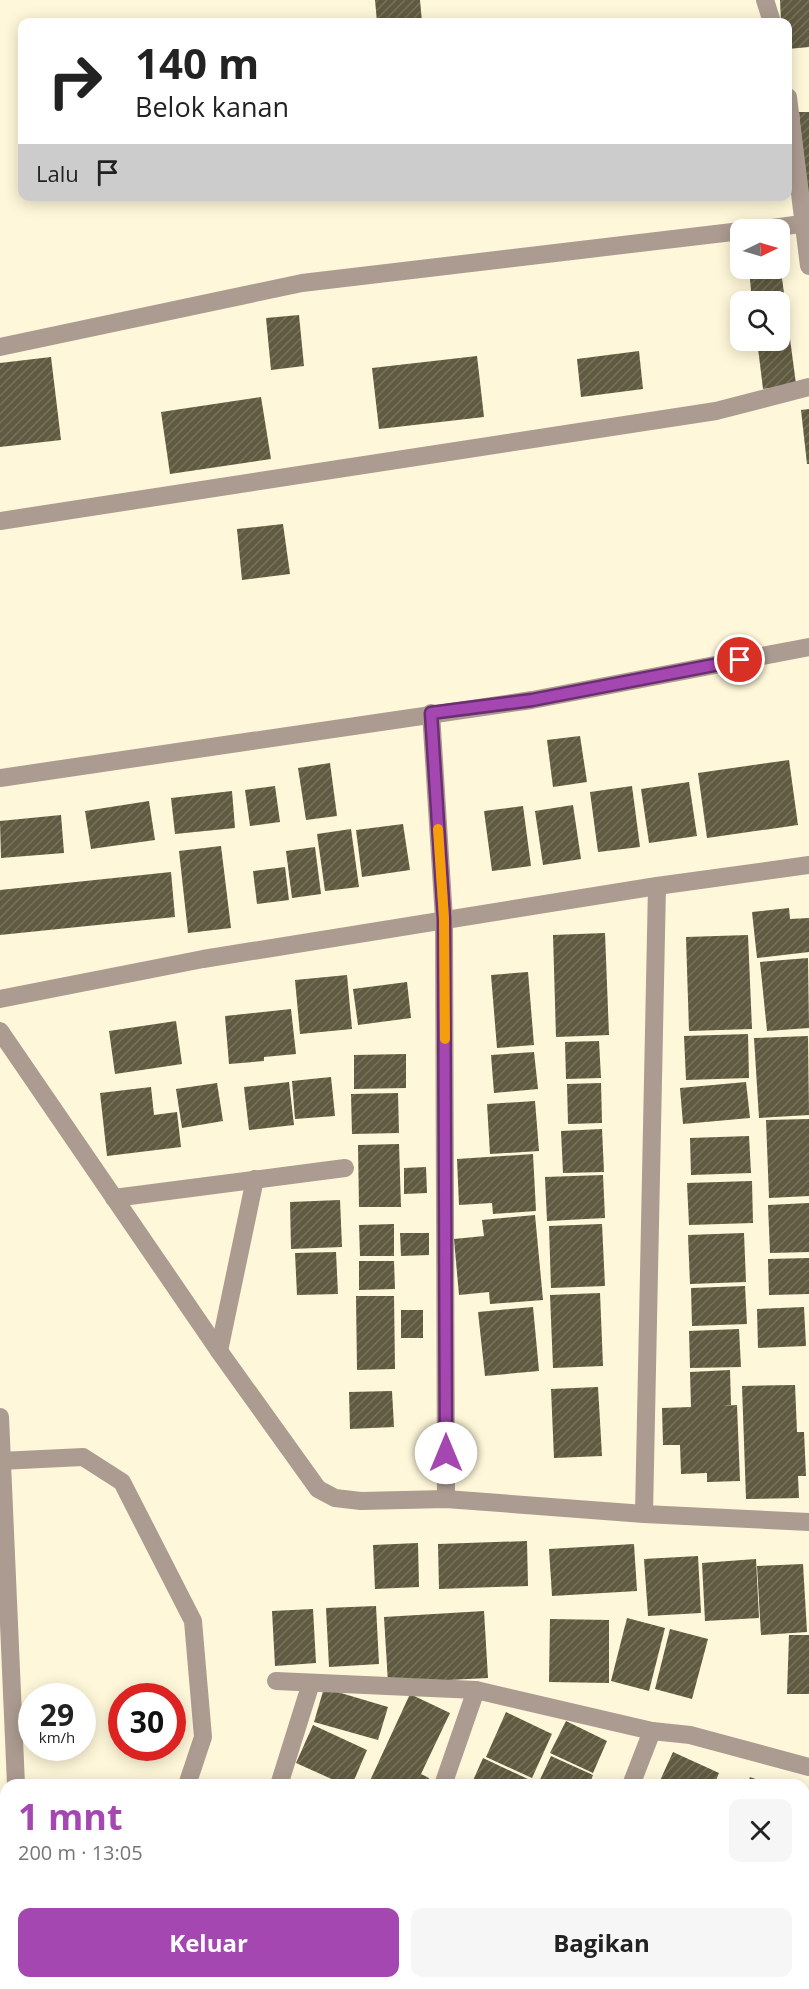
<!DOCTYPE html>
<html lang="id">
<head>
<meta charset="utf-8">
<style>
  :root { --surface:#fff; --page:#f6f6f6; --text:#222; --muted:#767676; --accent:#a547b0 }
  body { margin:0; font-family:"Open Sans",sans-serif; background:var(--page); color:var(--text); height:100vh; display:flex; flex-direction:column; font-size:22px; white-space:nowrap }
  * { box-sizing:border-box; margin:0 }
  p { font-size:20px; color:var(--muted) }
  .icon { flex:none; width:33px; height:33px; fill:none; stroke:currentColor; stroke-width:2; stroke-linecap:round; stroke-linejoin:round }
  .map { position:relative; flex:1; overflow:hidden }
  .side { position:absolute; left:0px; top:1779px; width:810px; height:210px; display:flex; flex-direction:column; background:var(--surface); border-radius:18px 18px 0 0; box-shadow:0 3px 15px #0003 }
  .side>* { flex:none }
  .guide { position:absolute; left:18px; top:18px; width:774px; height:183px; border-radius:12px; box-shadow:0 3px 15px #0003; background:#fff; color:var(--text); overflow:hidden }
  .needle { width:39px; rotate:85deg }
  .controls { position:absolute; left:730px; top:219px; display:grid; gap:12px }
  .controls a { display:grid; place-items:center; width:60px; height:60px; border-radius:12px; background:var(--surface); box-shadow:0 3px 15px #0003; font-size:30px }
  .speed { position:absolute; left:18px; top:1683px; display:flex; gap:12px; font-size:30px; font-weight:700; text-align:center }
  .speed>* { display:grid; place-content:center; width:78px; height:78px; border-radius:50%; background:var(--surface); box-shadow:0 3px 15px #0003; line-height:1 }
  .speed small { font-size:15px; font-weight:400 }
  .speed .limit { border:9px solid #d22; background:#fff; color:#111 }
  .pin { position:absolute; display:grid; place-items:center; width:51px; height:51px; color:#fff; margin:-26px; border:3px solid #fff; border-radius:50%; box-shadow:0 2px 6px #0007 }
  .me { position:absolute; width:66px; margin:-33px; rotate:0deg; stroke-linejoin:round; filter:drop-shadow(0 0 4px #0008) }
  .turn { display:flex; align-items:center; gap:21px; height:126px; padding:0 18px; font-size:27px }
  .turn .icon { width:78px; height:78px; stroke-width:2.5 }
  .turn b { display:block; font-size:42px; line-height:51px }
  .then { display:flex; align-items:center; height:57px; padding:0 18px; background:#0003; gap:12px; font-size:22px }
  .round { display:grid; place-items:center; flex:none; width:63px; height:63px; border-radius:12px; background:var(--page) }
  .head { display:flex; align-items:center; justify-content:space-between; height:102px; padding:0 18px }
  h1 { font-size:36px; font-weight:700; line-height:45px; color:var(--accent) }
  .action { display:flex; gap:12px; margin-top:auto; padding:12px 18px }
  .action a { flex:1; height:69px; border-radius:12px; background:var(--accent); color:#fff; font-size:24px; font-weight:700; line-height:69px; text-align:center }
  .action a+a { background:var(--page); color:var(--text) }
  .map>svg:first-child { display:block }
  .building { fill:url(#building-hatch) }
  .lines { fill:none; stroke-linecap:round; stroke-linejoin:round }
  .minor { stroke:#ac9b90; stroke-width:18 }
  .route-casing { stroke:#6b2e72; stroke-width:15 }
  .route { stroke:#a547b0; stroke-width:10 }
  .slow { stroke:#f59e0b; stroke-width:10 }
</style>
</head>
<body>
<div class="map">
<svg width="809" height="1989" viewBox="0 0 809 1989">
  <defs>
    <pattern id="building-hatch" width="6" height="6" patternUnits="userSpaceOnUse" patternTransform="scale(1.5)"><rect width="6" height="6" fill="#605a40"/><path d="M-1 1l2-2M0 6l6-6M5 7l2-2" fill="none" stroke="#76725e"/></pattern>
  </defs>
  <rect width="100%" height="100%" fill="#fef7d9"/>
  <g class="building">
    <path d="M375,0H420L422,22H377Z"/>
    <path d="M780,0H809V47L788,49V22H781Z"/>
    <path d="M799,112H809V211H807Z"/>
    <path d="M780,263L796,384L763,389L757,340H780V302H752L749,268H780Z"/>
    <path d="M299,315L304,366L271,370L266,318Z"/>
    <path d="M639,351L643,389L581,397L577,359Z"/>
    <path d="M477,356L484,417L379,429L372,368Z"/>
    <path d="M51,357L61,440L0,447V363Z"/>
    <path d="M261,397L271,459L170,474L161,412Z"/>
    <path d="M809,409V464H807L801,410Z"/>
    <path d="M283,524L290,574L242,580L237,529Z"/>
    <path d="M580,736L587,782L553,787L547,740Z"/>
    <path d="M789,760L798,825L707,838L698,773Z"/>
    <path d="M330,763L337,816L306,820L298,768Z"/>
    <path d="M689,782L697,836L649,843L641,789Z"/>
    <path d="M275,786L280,822L250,826L245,790Z"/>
    <path d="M632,786L640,847L598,852L590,792Z"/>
    <path d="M232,791L235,828L175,834L171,798Z"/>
    <path d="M149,801L155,840L91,849L85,811Z"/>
    <path d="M573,805L581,859L543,865L535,811Z"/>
    <path d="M523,806L531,866L492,871L484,811Z"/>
    <path d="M61,815L64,853L1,858L0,821Z"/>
    <path d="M403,824L410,870L362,877L356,830Z"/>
    <path d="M351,829L359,887L325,891L317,834Z"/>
    <path d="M221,846L231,928L188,933L179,851Z"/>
    <path d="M315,847L321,894L292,898L286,851Z"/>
    <path d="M285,867L289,900L257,904L253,871Z"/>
    <path d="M171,872L175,917L0,935V890Z"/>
    <path d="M789,908L790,919L809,918V952L757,958L752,912Z"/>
    <path d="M605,933L609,1035L556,1037L553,935Z"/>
    <path d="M748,935L752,1029L689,1031L686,937Z"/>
    <path d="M808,958L809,1028L767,1031L760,962Z"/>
    <path d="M528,972L534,1045L497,1048L491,975Z"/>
    <path d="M347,975L352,1029L300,1034L295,980Z"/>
    <path d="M407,982L411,1018L358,1025L353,989Z"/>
    <path d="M291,1009L296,1054L264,1057V1061L229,1064L225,1016Z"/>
    <path d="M176,1021L182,1064L115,1074L109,1031Z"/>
    <path d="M748,1034L749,1078L686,1080L684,1036Z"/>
    <path d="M808,1036L809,1115L759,1118L754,1038Z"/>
    <path d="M599,1041L601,1078L566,1079L565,1042Z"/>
    <path d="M534,1052L538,1089L494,1093L491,1055Z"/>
    <path d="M406,1054V1088L354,1089V1055Z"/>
    <path d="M331,1077L335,1116L295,1119L292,1081Z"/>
    <path d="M289,1082L294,1125L249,1130L244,1087Z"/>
    <path d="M746,1082L750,1118L683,1124L680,1088Z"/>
    <path d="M217,1083L223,1121L182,1128L176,1089Z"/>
    <path d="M601,1083L602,1123L568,1124L567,1084Z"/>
    <path d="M151,1087L154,1115L177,1112L181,1147L107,1156L100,1093Z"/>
    <path d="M398,1093L399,1133L352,1134L351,1094Z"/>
    <path d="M535,1101L539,1151L490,1154L487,1104Z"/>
    <path d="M809,1119V1196L769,1198L766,1120Z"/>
    <path d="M602,1129L604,1172L563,1173L561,1131Z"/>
    <path d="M749,1136L751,1173L691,1175L690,1138Z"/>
    <path d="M399,1144L401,1207H359L358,1145Z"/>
    <path d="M533,1154L536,1211L493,1214L492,1203L459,1205L457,1159Z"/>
    <path d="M426,1167L427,1193L404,1194V1168Z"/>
    <path d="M603,1175L605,1218L547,1221L545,1177Z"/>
    <path d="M752,1181L753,1223L689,1225L687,1183Z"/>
    <path d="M340,1200L342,1247L291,1249L290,1202Z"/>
    <path d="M809,1203V1252L770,1253L768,1205Z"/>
    <path d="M535,1215L543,1300L490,1304L489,1292L459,1295L454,1239L484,1236L482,1220Z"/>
    <path d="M394,1224V1256H360L359,1225Z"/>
    <path d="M602,1224L605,1286L551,1288L549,1226Z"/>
    <path d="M400,1233H429V1255L401,1256Z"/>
    <path d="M744,1233L746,1282L690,1284L688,1235Z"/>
    <path d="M336,1252L338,1294L297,1295L295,1253Z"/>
    <path d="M809,1258V1294L769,1295L768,1259Z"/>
    <path d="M359,1261H394L395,1289L359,1290Z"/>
    <path d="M745,1286L747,1324L692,1326L691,1288Z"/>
    <path d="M600,1293L603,1366L553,1368L550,1295Z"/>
    <path d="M356,1296H394L395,1369L357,1370Z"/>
    <path d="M533,1307L539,1371L485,1376L478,1312Z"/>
    <path d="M804,1307L806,1346L758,1348L757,1309Z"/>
    <rect x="401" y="1310" width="22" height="28"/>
    <path d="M739,1329L741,1367L690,1368L689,1331Z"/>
    <path d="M730,1370L731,1405L721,1406L737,1405L740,1481L707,1482V1473L681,1474L680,1445H663L662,1408L691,1407L690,1372Z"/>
    <path d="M795,1385L797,1432H804L806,1476H798L799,1498L746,1499L742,1386Z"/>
    <path d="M598,1387L602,1456L554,1458L551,1389Z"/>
    <path d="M392,1391L394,1427L350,1429L349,1392Z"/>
    <path d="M527,1541L528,1586L439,1589L438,1544Z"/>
    <path d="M418,1543L419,1587L375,1589L373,1545Z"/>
    <path d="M634,1544L637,1591L552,1596L549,1549Z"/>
    <path d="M698,1556L701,1613L648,1616L644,1559Z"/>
    <path d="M756,1559L759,1618L705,1621L702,1563Z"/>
    <path d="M803,1564L807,1632L761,1635L757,1566Z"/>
    <path d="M376,1606L379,1664L329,1667L326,1608Z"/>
    <path d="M313,1609L316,1663L275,1666L272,1611Z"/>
    <path d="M484,1611L488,1678L388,1683L384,1617Z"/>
    <path d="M627,1618L665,1628L649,1691L611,1681Z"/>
    <path d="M550,1619L609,1620V1683L549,1682Z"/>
    <path d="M670,1629L708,1639L692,1699L655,1689Z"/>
    <path d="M789,1635H809V1694H787Z"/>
    <path d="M324,1688L388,1707L378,1740L314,1722Z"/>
    <path d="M410,1694L450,1713L421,1774L429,1778L426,1785H368Z"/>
    <path d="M506,1712L552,1734L532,1778L486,1757Z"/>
    <path d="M566,1721L607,1741L593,1773L550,1753Z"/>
    <path d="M313,1725L367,1750L352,1785H345L296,1763Z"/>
    <path d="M673,1752L719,1773L714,1785H658Z"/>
    <path d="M551,1756L593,1775L589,1785L538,1784Z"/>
    <path d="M483,1758L530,1780L528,1785H471Z"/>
    <path d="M750,1777L772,1785H747Z"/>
    <path d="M297,1983H351L348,1989H294Z"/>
    <path d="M352,1983H359L372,1989H349Z"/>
    <path d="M452,1983H522L519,1989H464Z"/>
  </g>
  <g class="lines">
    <g class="minor">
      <path d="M765,0L772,22"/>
      <path d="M788,97L809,266"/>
      <path d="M756,230L809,223"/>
      <path d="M0,347L302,283L741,231"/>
      <path d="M0,521L716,411L809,387"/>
      <path d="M431,713L444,919L446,1499"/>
      <path d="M0,778L532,700L809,647"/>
      <path d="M0,999L203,959L657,886L809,865"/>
      <path d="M0,1031L219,1351L318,1489L335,1498L361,1501L446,1499L644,1514L809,1522"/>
      <path d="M114,1198L345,1168"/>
      <path d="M219,1351L255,1179"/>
      <path d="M0,1417L16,1785"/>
      <path d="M0,1461L83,1457L122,1482L193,1621L203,1737L187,1785"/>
      <path d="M644,1514L657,886"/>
      <path d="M276,1681L476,1690L652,1731L690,1735L809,1767"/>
      <path d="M279,1785L311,1683"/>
      <path d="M443,1785L476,1690"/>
      <path d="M631,1785L652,1731"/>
      <path d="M429,1983L440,1989"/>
      <path d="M548,1989L550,1983"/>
    </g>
  </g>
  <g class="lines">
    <g class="route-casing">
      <path id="route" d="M446,1453L444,919L431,713L532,700L740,660"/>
    </g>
    <use href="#route" class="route"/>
    <path class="slow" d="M438,829L444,919L445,1039"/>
  </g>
</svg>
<div class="controls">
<a><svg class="needle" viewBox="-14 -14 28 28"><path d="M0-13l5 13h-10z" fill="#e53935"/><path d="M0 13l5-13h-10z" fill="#767676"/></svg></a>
<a><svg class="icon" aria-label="search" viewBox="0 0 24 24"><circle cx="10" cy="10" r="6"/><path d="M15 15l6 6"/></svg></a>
</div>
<div class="speed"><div>29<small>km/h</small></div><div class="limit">30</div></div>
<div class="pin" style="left:740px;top:660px;background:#d93025"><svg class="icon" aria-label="arrive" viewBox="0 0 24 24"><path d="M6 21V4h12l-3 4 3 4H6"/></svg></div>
<svg class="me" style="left:446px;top:1453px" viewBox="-20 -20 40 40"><circle r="19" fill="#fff"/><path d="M0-13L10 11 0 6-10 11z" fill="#a547b0"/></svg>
<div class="guide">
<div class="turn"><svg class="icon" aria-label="right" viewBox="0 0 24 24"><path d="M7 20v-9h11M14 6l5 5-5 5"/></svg><div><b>140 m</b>Belok kanan</div></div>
<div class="then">Lalu<svg class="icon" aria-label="arrive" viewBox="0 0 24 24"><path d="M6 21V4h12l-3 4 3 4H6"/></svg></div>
</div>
<section class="side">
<div class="head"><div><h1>1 mnt</h1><p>200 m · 13:05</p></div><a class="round"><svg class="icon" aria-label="close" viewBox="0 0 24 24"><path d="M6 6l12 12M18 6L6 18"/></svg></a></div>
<div class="action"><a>Keluar</a><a>Bagikan</a></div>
</section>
</div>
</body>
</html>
